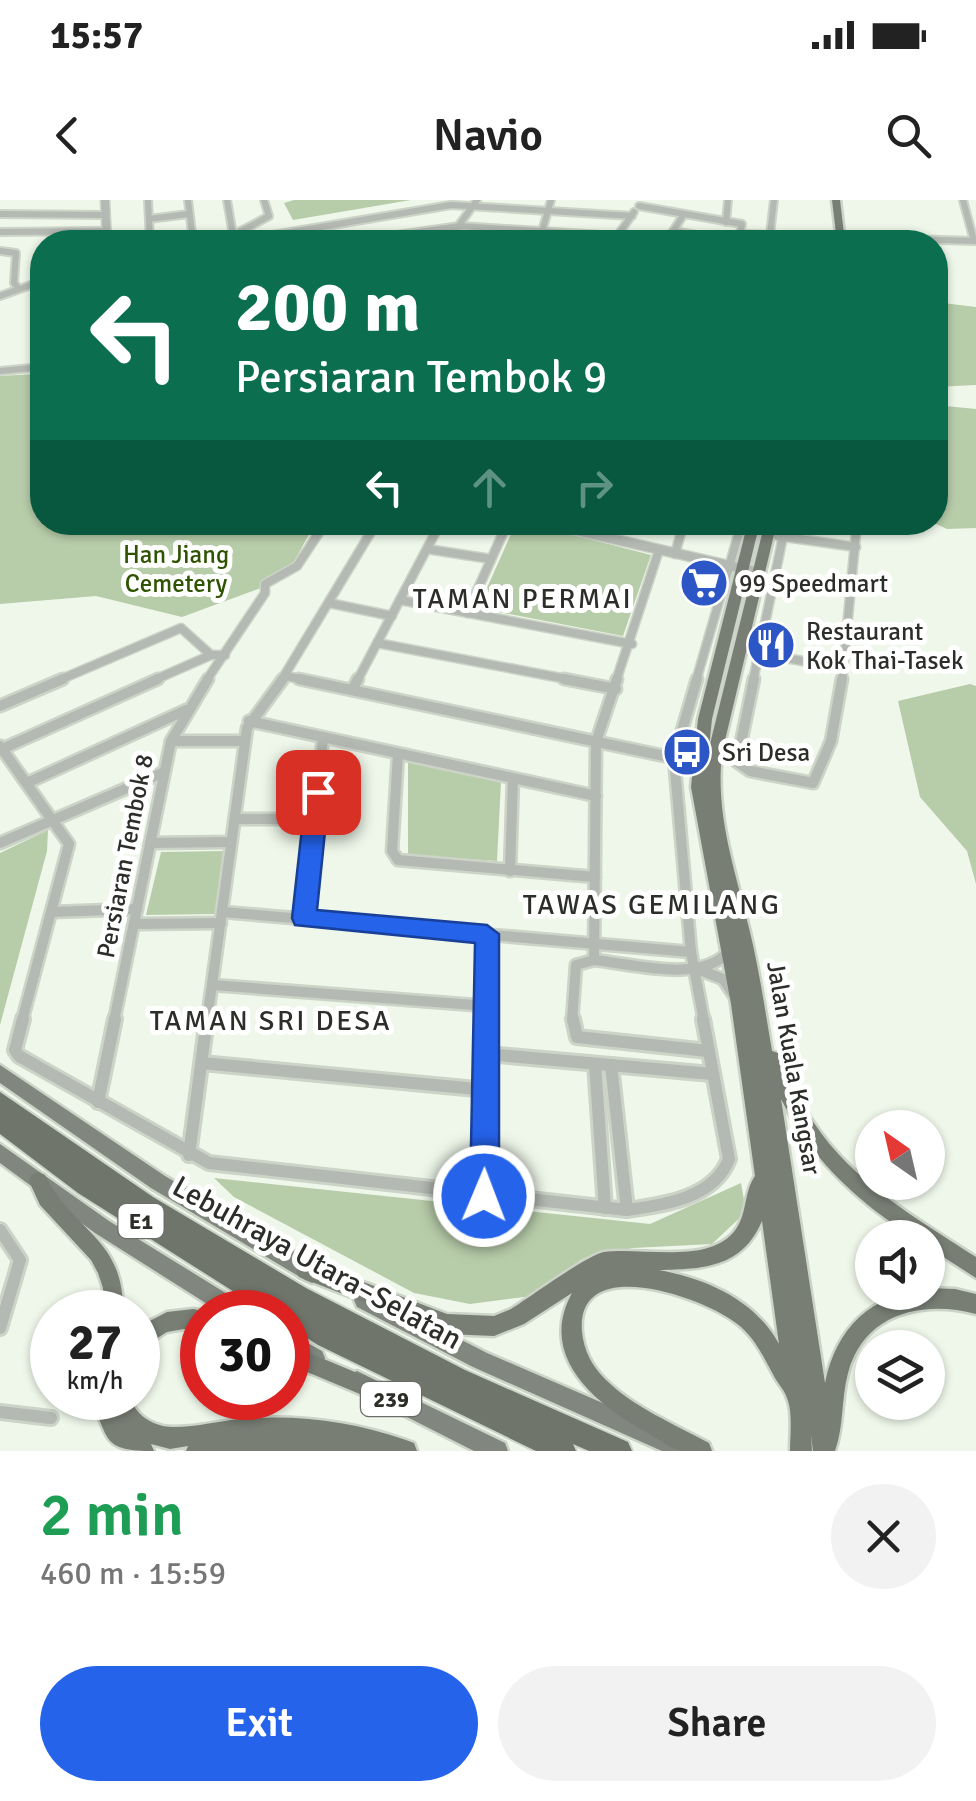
<!DOCTYPE html>
<html lang="en">
<head>
<meta charset="utf-8">
<style>
  :root { --surface:#fff; --page:#f2f2f2; --text:#222; --muted:#767676; --accent:#2563eb }
  body { margin:0; font-family:Signika,sans-serif; background:var(--page); color:var(--text); height:100vh; display:flex; flex-direction:column; font-size:38px; white-space:nowrap }
  * { box-sizing:border-box; margin:0 }
  p { font-size:32px; color:var(--muted) }
  .icon { flex:none; width:55px; height:55px; fill:none; stroke:currentColor; stroke-width:2; stroke-linecap:round; stroke-linejoin:round }
  .map { position:relative; height:1251px; overflow:hidden }
  .drawer { display:flex; flex-direction:column; background:var(--surface); flex:1 }
  .drawer>* { flex:none }
  .top-card { position:absolute; left:30px; top:30px; width:918px; height:305px; border-radius:40px; box-shadow:0 2px 8px #0004; background:#0b6e4f; color:#fff; overflow:hidden }
  .needle { width:65px; rotate:326deg }
  .fabs { position:absolute; left:855px; top:910px; display:grid; gap:20px }
  .fabs a { display:grid; place-items:center; width:90px; height:90px; border-radius:50%; background:var(--surface); box-shadow:0 2px 8px #0004; font-size:50px }
  .speed { position:absolute; left:30px; top:1090px; display:flex; gap:20px; font-size:50px; font-weight:700; text-align:center }
  .speed>* { display:grid; place-content:center; width:130px; height:130px; border-radius:50%; background:var(--surface); box-shadow:0 2px 8px #0004; line-height:1 }
  .speed small { font-size:25px; font-weight:400 }
  .speed .limit { border:15px solid #d22; background:#fff; color:#111 }
  .pin { position:absolute; display:grid; place-items:center; width:85px; height:85px; color:#fff; margin:-42px; border-radius:20px; box-shadow:0 5px 15px #0006 }
  .me { position:absolute; width:110px; margin:-55px; rotate:1deg; stroke-linejoin:round; filter:drop-shadow(0 0 8px #0008) }
  .turn { display:flex; align-items:center; gap:35px; height:210px; padding:0 40px; font-size:45px }
  .turn .icon { width:130px; height:130px; stroke-width:2.5 }
  .turn b { display:block; font-size:70px; line-height:85px }
  .lanes { display:flex; align-items:center; height:95px; padding:0 40px; background:#0003; justify-content:center; gap:50px; direction:ltr }
  .lanes .off { opacity:.35 }
  .round { display:grid; place-items:center; flex:none; width:105px; height:105px; border-radius:52px; background:var(--page) }
  .overview { display:flex; align-items:center; justify-content:space-between; height:170px; padding:0 40px }
  h1 { font-size:60px; font-weight:600; line-height:75px; color:#1e9e55 }
  .cta { display:flex; gap:20px; margin-top:auto; padding:20px 40px }
  .cta a { flex:1; height:115px; border-radius:60px; background:var(--accent); color:#fff; font-size:40px; font-weight:600; line-height:115px; text-align:center }
  .cta a+a { background:var(--page); color:var(--text) }
  .status { display:flex; justify-content:space-between; align-items:center; height:70px; padding:0 50px; background:var(--surface); direction:ltr }
  .status svg { height:28px; fill:currentColor }
  header { display:flex; justify-content:space-between; align-items:center; height:130px; padding:0 40px; background:var(--surface); font-size:45px; font-weight:600 }
  .map>svg:first-child { display:block }
  .green { fill:#b7cca9 }
  .building { fill:#c9cfdb; stroke:#8d9199; stroke-width:2.5 }
  .lines { fill:none; stroke-linecap:round; stroke-linejoin:round }
  .minor-far3-casing { stroke:#ccd3c7; stroke-width:10 }
  .minor-far2-casing { stroke:#ccd3c7; stroke-width:11 }
  .minor-far1-casing { stroke:#ccd3c7; stroke-width:15 }
  .minor-casing { stroke:#ccd3c7; stroke-width:18 }
  .tertiary-far1-casing { stroke:#ccd3c7; stroke-width:11 }
  .tertiary-casing { stroke:#ccd3c7; stroke-width:12 }
  .primary-casing { stroke:#ccd3c7; stroke-width:5 }
  .trunk-casing { stroke:#ccd3c7; stroke-width:5 }
  .motorway-casing { stroke:#ccd3c7; stroke-width:4 }
  .minor-far3 { stroke:#b5b9b3; stroke-width:6 }
  .minor-far2 { stroke:#b5b9b3; stroke-width:8 }
  .minor-far1 { stroke:#b5b9b3; stroke-width:10 }
  .minor { stroke:#b5b9b3; stroke-width:12 }
  .tertiary-far1 { stroke:#b5b9b3; stroke-width:8 }
  .tertiary { stroke:#b5b9b3; stroke-width:9 }
  .primary { fill:#81877e; fill-rule:evenodd }
  .trunk { fill:#787e74; fill-rule:evenodd }
  .motorway { fill:#6f756a; fill-rule:evenodd }
  .route { fill:#2563eb; stroke:#184099; stroke-width:2.5 }
  .labels { text-anchor:middle; dominant-baseline:central; stroke-width:10; stroke-linejoin:round; paint-order:stroke }
  .shield { fill:#fff; stroke:#6b6d6a; stroke-width:2.5 }
  .shield-label { font-size:22px; font-weight:bold; fill:#2c2e2a }
  .park-label { font-size:25px; fill:#2e5402; stroke:#fff }
  .poi-label { font-size:25px; fill:#2c2e2a; stroke:#fff; text-anchor:start }
  .street-label { font-size:25px; fill:#2c2e2a; stroke:#fff }
  .neighbourhood-label { font-size:28px; letter-spacing:2.5px; fill:#2c2e2a; stroke:#fff }
  .near-street-label { font-size:30px; fill:#2c2e2a; stroke:#fff }
</style>
</head>
<body>
<div class="status"><b>15:57</b><svg viewBox="0 0 49 12"><path d="M0 12V9h3v3zM5 12V6h3v6zM10 12V3h3v9zM15 12V0h3v12zM26 1h20v11H26zM47 4h2v5h-2z"/></svg></div>
<header><svg class="icon" aria-label="back" viewBox="0 0 24 24"><path d="M15 5l-7 7 7 7"/></svg>Navio<svg class="icon" aria-label="search" viewBox="0 0 24 24"><circle cx="10" cy="10" r="6"/><path d="M15 15l6 6"/></svg></header>
<div class="map">
<svg width="976" height="1251" viewBox="0 0 976 1251">
  <rect width="100%" height="100%" fill="#eff7ea"/>
  <g class="green">
    <path d="M294,0H411L293,20L284,3Z"/>
    <path d="M935,102L976,107V185L935,187Z"/>
    <path d="M36,174L42,178V322L315,323L285,379L182,417L96,396L0,404V176Z"/>
    <path d="M935,205L976,209V328L947,329L934,323Z"/>
    <path d="M515,325L547,328L651,355L623,436L478,408Z"/>
    <path d="M970,484L976,486V684L967,651L920,597L898,501Z"/>
    <path d="M408,561L501,582L497,661L408,655Z"/>
    <path d="M48,630L47,651L0,825V653Z"/>
    <path d="M224,651L217,714L146,715L161,652Z"/>
    <path d="M214,978L650,1024L741,983L746,1012L712,1044L633,1048L582,1059L532,1096L470,1104L414,1093L234,997Z"/>
  </g>
  <path class="building" d="M90,30L91,42H70V32Z"/>
  <g class="lines">
    <g class="minor-far3-casing">
      <g id="minor-far3">
        <path d="M148,0L150,41"/>
        <path d="M188,0L193,41"/>
        <path d="M227,0L233,35"/>
        <path d="M963,0L974,41"/>
        <path d="M639,6L742,24L738,42"/>
        <path d="M0,14L105,15"/>
        <path d="M149,19L189,14"/>
        <path d="M726,22L728,0"/>
        <path d="M673,31L738,42"/>
        <path d="M0,32L106,31"/>
        <path d="M740,34L976,41"/>
        <path d="M770,35L774,0"/>
        <path d="M106,41L221,42L269,16L264,0"/>
        <path d="M355,41L460,26L618,36"/>
        <path d="M259,42L261,37L451,5L632,16"/>
        <path d="M447,42L477,0"/>
        <path d="M539,42L551,0"/>
        <path d="M613,42L634,12"/>
        <path d="M666,42L684,14"/>
        <path d="M0,51L16,53L14,83L19,89"/>
        <path d="M0,96L42,81"/>
        <path d="M0,171L42,167"/>
      </g>
    </g>
    <g class="minor-far2-casing">
      <g id="minor-far2">
        <path d="M778,336L856,347"/>
        <path d="M611,338L617,322"/>
        <path d="M427,349L491,359"/>
        <path d="M675,354L684,322"/>
        <path d="M400,400L632,444"/>
        <path d="M329,403L392,416"/>
        <path d="M467,413L508,322"/>
        <path d="M377,443L577,481"/>
        <path d="M762,454L843,468"/>
        <path d="M285,476L311,481"/>
        <path d="M57,481L181,428L211,455"/>
        <path d="M152,481L211,455H225"/>
        <path d="M206,481L265,393V384L297,366L326,322"/>
        <path d="M281,481L377,322"/>
        <path d="M357,481L441,322"/>
        <path d="M616,481L659,350"/>
        <path d="M696,481L742,322"/>
        <path d="M753,481L786,322"/>
        <path d="M842,481L857,322"/>
      </g>
    </g>
    <g class="minor-far1-casing">
      <g id="minor-far1">
        <path d="M299,479L674,558"/>
        <path d="M564,479L616,489"/>
        <path d="M617,479L596,542L594,760C634,764 701,784 729,751"/>
        <path d="M697,479L674,558L691,752L704,821"/>
        <path d="M754,479L737,562L750,571L813,583L831,541L842,479"/>
        <path d="M352,490L358,479"/>
        <path d="M0,506L63,479"/>
        <path d="M249,521L596,596"/>
        <path d="M171,541H245"/>
        <path d="M0,546L69,644L22,821"/>
        <path d="M2,549L158,479"/>
        <path d="M398,554L392,651L398,660L595,677"/>
        <path d="M27,583L186,510"/>
        <path d="M235,619H315"/>
        <path d="M0,643L162,573"/>
        <path d="M150,643L231,642"/>
        <path d="M510,671L513,579"/>
        <path d="M52,712L137,709"/>
        <path d="M223,712L691,752"/>
        <path d="M304,718L323,538"/>
        <path d="M135,724L221,723"/>
        <path d="M700,770L723,779L733,794"/>
        <path d="M213,785L487,806"/>
        <path d="M114,821L171,541L208,479"/>
        <path d="M207,821L247,528L283,479"/>
        <path d="M486,821L487,734"/>
        <path d="M572,821L576,765L594,760"/>
      </g>
    </g>
    <g class="minor-casing">
      <g id="minor">
        <path d="M23,819L15,850L19,856L209,963L627,1010C664,1005 714,998 729,959L703,819"/>
        <path d="M573,819L577,837L708,851"/>
        <path d="M487,854L712,874"/>
        <path d="M202,863L487,890"/>
        <path d="M595,864L605,1008"/>
        <path d="M611,865L627,1010"/>
        <path d="M98,902L115,819"/>
        <path d="M189,955L207,819"/>
        <path d="M484,996L486,819"/>
        <path d="M0,1030L20,1060L0,1128"/>
        <path d="M0,1212L51,1218"/>
      </g>
    </g>
    <g class="tertiary-far1-casing">
      <path id="tertiary-far1" d="M105,0L107,42"/>
    </g>
    <g class="tertiary-casing">
      <path id="tertiary" d="M540,322L757,372"/>
    </g>
    <g class="primary-casing">
      <g id="primary">
        <path d="M0,865L165,976L319,1066L322,1073L319,1080L312,1083L305,1080L151,988L0,883Z"/>
        <path d="M0,944L109,1021L245,1105L248,1112H220L95,1033L0,963Z"/>
        <path d="M364,1090L487,1153L695,1243L698,1251H662L473,1167L357,1107L354,1100L357,1093Z"/>
        <path d="M288,1132L322,1151L325,1158L322,1165L315,1168L288,1153Z"/>
        <path d="M357,1171L505,1243L508,1251H474L350,1188L347,1181L350,1174Z"/>
      </g>
    </g>
    <g class="trunk-casing">
      <g id="trunk">
        <path d="M832,0H840L845,42H837Z"/>
        <path d="M748,322H760L712,519L709,548L765,322H777L722,553C715,615 735,669 749,728C759,768 765,810 772,851L778,853C789,877 799,901 814,923C853,982 917,1019 976,1057V1078L928,1047V1038C908,1038 901,1029 885,1018C841,986 806,948 781,899L825,1183C836,1129 871,1092 928,1092V1088L955,1089L976,1094V1114C923,1100 864,1113 848,1173C841,1199 844,1226 835,1251H813L811,1235L812,1251H790C790,1235 793,1213 787,1198C785,1191 779,1185 775,1178C764,1158 755,1137 736,1123C703,1097 575,1052 582,1132C584,1151 592,1166 605,1179C633,1207 674,1224 709,1243L712,1251C702,1251 690,1251 681,1251C669,1248 657,1238 646,1232C596,1204 537,1157 572,1093L524,1124L494,1136L447,1134L299,1077L296,1070L299,1063L306,1060L447,1114L494,1116L511,1109C529,1098 587,1055 604,1052C642,1047 705,1064 733,1033C748,1016 743,993 755,976L731,804L691,587L698,519ZM762,1021L779,1144C755,1100 707,1079 659,1070C703,1069 742,1068 762,1021Z"/>
        <path d="M38,972L45,975C74,1033 124,1037 123,1112H103V1088L98,1073L91,1060L40,1005L29,981L31,975Z"/>
        <path d="M193,1109L208,1112H202V1130L184,1129L167,1132L138,1150V1127L167,1112Z"/>
        <path d="M288,1144L374,1180L377,1187L374,1194L367,1197L288,1164Z"/>
        <path d="M91,1198H129C137,1213 146,1222 163,1226C184,1230 218,1221 240,1219C298,1214 351,1221 406,1240L414,1243L417,1251H186L188,1246L170,1249L151,1244L154,1251C103,1251 109,1241 91,1198Z"/>
      </g>
    </g>
    <g class="motorway-casing">
      <path id="motorway" d="M0,892L153,997L306,1088L465,1170L628,1242L632,1251H589L573,1244L576,1251H536L318,1145L288,1126V1112H266L78,993L0,934Z"/>
    </g>
    <use href="#minor-far3" class="minor-far3"/>
    <use href="#minor-far2" class="minor-far2"/>
    <use href="#minor-far1" class="minor-far1"/>
    <use href="#minor" class="minor"/>
    <use href="#tertiary-far1" class="tertiary-far1"/>
    <use href="#tertiary" class="tertiary"/>
    <use href="#primary" class="primary"/>
    <use href="#trunk" class="trunk"/>
    <use href="#motorway" class="motorway"/>
  </g>
  <path class="route" d="M318,584L329,592L317,710L487,725L499,734V996L494,1005L484,1009L474,1005L470,996L475,743L295,725L292,718L306,592Z"/>
  <defs>
    <g id="supermarket-disc" transform="scale(2.5)"><circle r="9.5" fill="#2c56c5" stroke="#fff"/><path d="M-6-5.5h2.5l.6 2H6L4.5 2H-2.5L-4.4-4H-6ZM-1.5 3.2a1.3 1.3 0 1 0 .1 0ZM3 3.2a1.3 1.3 0 1 0 .1 0Z" fill="#fff"/></g>
    <g id="restaurant-disc" transform="scale(2.5)"><circle r="9.5" fill="#2c56c5" stroke="#fff"/><path d="M-5-6h1v4h1v-4h1v4h1v-4h1v5L-1.5 .5V6h-2V.5L-5-1ZM5-6V6H3V1.5H1.5Q1.5-4 5-6Z" fill="#fff"/></g>
    <g id="bus-disc" transform="scale(2.5)"><circle r="9.5" fill="#2c56c5" stroke="#fff"/><path d="M-5-6H5V4H4V6H2V4H-2V6H-4V4H-5ZM-3.5-4V0h7V-4ZM-3.5 1.2v1.5H-2V1.2ZM2 1.2v1.5H3.5V1.2Z" fill="#fff"/></g>
  </defs>
  <g fill-rule="evenodd">
    <use href="#supermarket-disc" x="704" y="383"/>
    <use href="#restaurant-disc" x="771" y="445"/>
    <use href="#bus-disc" x="687" y="552"/>
  </g>
  <g class="labels">
    <g class="shield">
      <rect x="118.5" y="1004" width="45" height="34" rx="8"/>
      <rect x="361" y="1182" width="60" height="34" rx="8"/>
    </g>
    <g class="shield-label">
      <text x="141" y="1021">E1</text>
      <text x="391" y="1199">239</text>
    </g>
    <g class="park-label">
      <text x="176" y="354">Han Jiang<tspan x="176" dy="29">Cemetery</tspan></text>
    </g>
    <g class="poi-label">
      <text x="739" y="383">99 Speedmart</text>
      <text x="806" y="431">Restaurant<tspan x="806" dy="29">Kok Thai-Tasek</tspan></text>
      <text x="722" y="552">Sri Desa</text>
    </g>
    <g class="street-label">
      <text transform="translate(125 656) rotate(-79)">Persiaran Tembok 8</text>
      <text transform="translate(794 868) rotate(80)">Jalan Kuala Kangsar</text>
    </g>
    <g class="neighbourhood-label">
      <text x="523" y="399">TAMAN PERMAI</text>
      <text x="652" y="705">TAWAS GEMILANG</text>
      <text x="271" y="821">TAMAN SRI DESA</text>
    </g>
    <g class="near-street-label">
      <text transform="translate(317 1063) rotate(29)">Lebuhraya Utara–Selatan</text>
    </g>
  </g>
</svg>
<div class="fabs">
<a><svg class="needle" viewBox="-14 -14 28 28"><path d="M0-13l5 13h-10z" fill="#e53935"/><path d="M0 13l5-13h-10z" fill="#767676"/></svg></a>
<a><svg class="icon" aria-label="sound" viewBox="0 0 24 24"><path d="M4 9h4l5-4v14l-5-4H4zM17 9q2 3 0 6"/></svg></a>
<a><svg class="icon" aria-label="layers" viewBox="0 0 24 24"><path d="M12 4l9 5-9 5-9-5zM3 14l9 5 9-5"/></svg></a>
</div>
<div class="speed"><div>27<small>km/h</small></div><div class="limit">30</div></div>
<div class="pin" style="left:318px;top:592px;background:#d93025"><svg class="icon" aria-label="arrive" viewBox="0 0 24 24"><path d="M6 21V4h12l-3 4 3 4H6"/></svg></div>
<svg class="me" style="left:484px;top:996px" viewBox="-20 -20 40 40"><circle r="17" fill="#2563eb" stroke="#fff" stroke-width="3"/><path d="M0-11L8 9 0 5-8 9z" fill="#fff"/></svg>
<div class="top-card">
<div class="turn"><svg class="icon" aria-label="left" viewBox="0 0 24 24"><path d="M17 20v-9H6M10 6l-5 5 5 5"/></svg><div><b>200 m</b>Persiaran Tembok 9</div></div>
<div class="lanes"><svg class="icon" aria-label="left" viewBox="0 0 24 24"><path d="M17 20v-9H6M10 6l-5 5 5 5"/></svg><svg class="icon off" aria-label="ahead" viewBox="0 0 24 24"><path d="M12 20V5M6 11l6-6 6 6"/></svg><svg class="icon off" aria-label="right" viewBox="0 0 24 24"><path d="M7 20v-9h11M14 6l5 5-5 5"/></svg></div>
</div>
</div>
<section class="drawer">
<div class="overview"><div><h1>2 min</h1><p>460 m · 15:59</p></div><a class="round"><svg class="icon" aria-label="close" viewBox="0 0 24 24"><path d="M6 6l12 12M18 6L6 18"/></svg></a></div>
<div class="cta"><a>Exit</a><a>Share</a></div>
</section>
</body>
</html>
